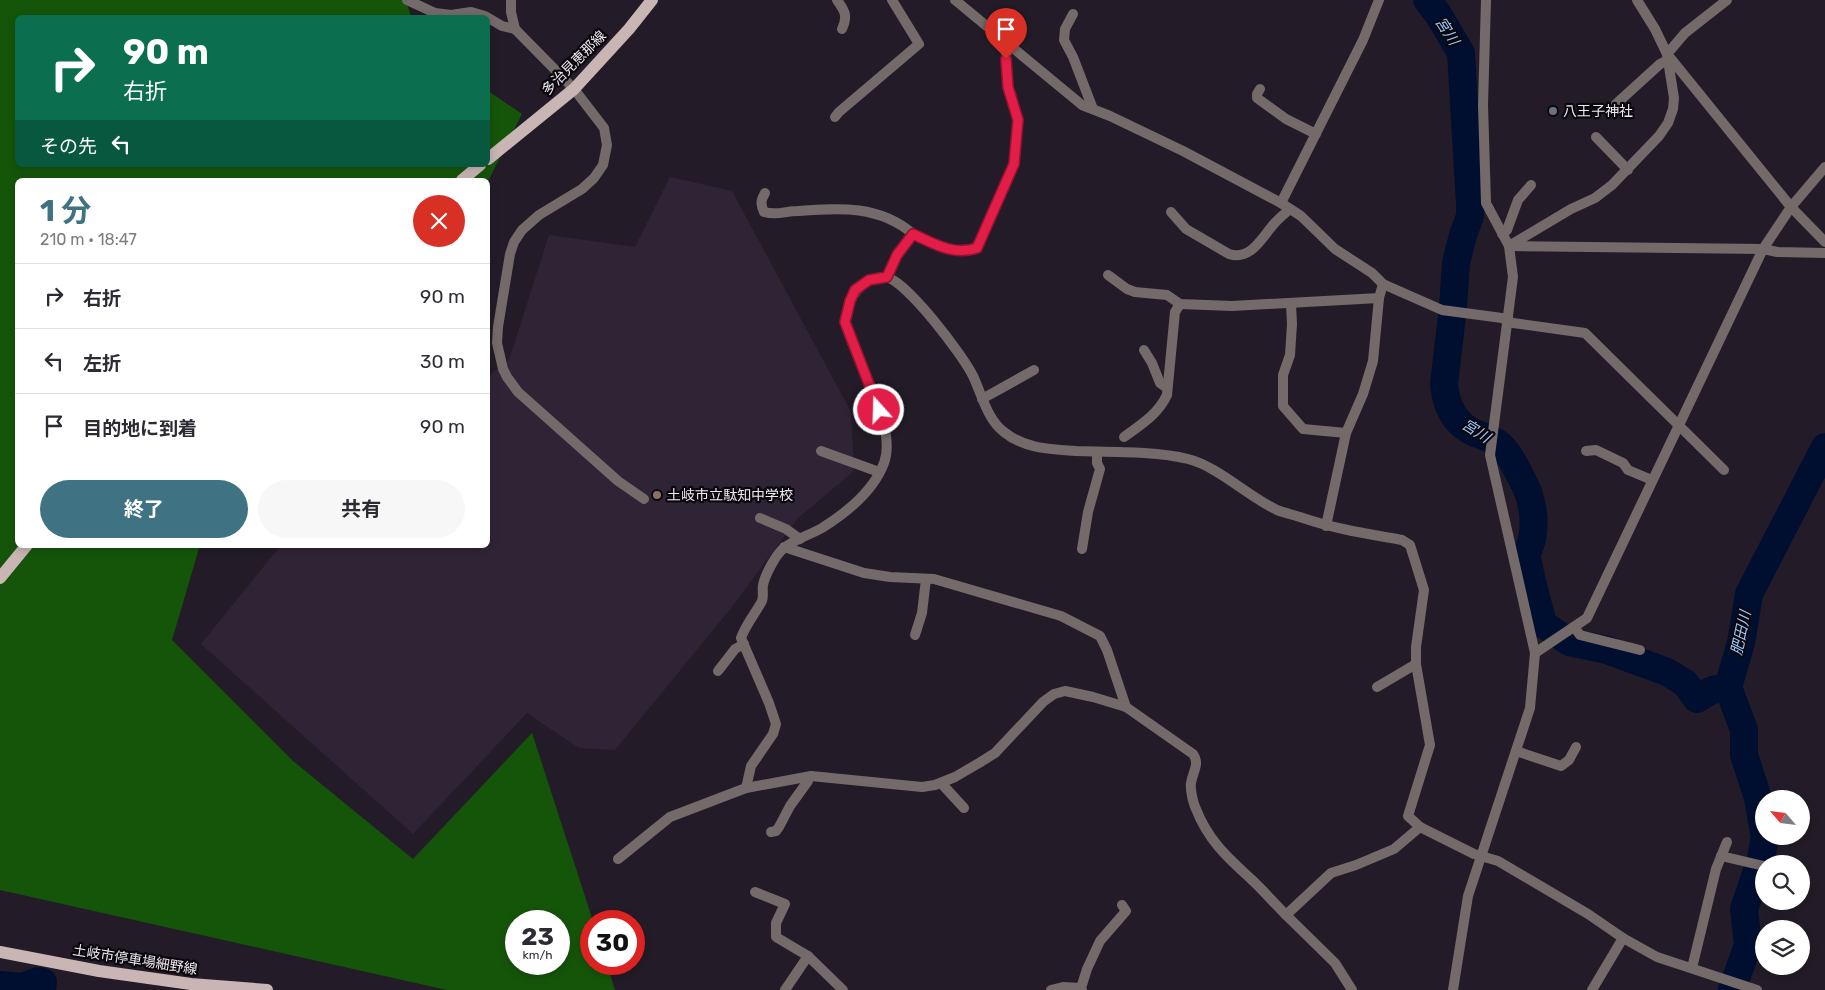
<!DOCTYPE html>
<html lang="ja">
<head>
<meta charset="utf-8">
<style>
  :root { --surface:#fff; --page:#f7f7f7; --text:#2b2b33; --muted:#7c7c81; --line:#e1e1e2; --accent:#3f7282 }
  body { margin:0; font-family:Rubik,"Noto Sans JP",sans-serif; background:var(--page); color:var(--text); height:100vh; display:flex; flex-direction:column; font-size:19px; white-space:nowrap }
  * { box-sizing:border-box; margin:0 }
  p { font-size:16px; color:var(--muted) }
  .icon { flex:none; width:28px; height:28px; fill:none; stroke:currentColor; stroke-width:2; stroke-linecap:round; stroke-linejoin:round }
  .map { position:relative; flex:1; overflow:hidden }
  .sheet { position:absolute; left:15px; top:178px; width:475px; height:370px; display:flex; flex-direction:column; background:var(--surface); border-radius:8px; box-shadow:0 2px 8px #0003 }
  .sheet>* { flex:none }
  .hud { position:absolute; left:15px; top:15px; width:475px; height:152px; border-radius:8px; box-shadow:0 2px 8px #0003; background:#0b6e4f; color:#fff; overflow:hidden }
  .needle { width:32px; rotate:298deg }
  .controls { position:absolute; left:1755px; top:790px; display:grid; gap:10px }
  .controls a { display:grid; place-items:center; width:55px; height:55px; border-radius:50%; background:var(--surface); box-shadow:0 2px 8px #0003; font-size:25px }
  .speed { position:absolute; left:505px; top:910px; display:flex; gap:10px; font-size:25px; font-weight:700; text-align:center }
  .speed>* { display:grid; place-content:center; width:65px; height:65px; border-radius:50%; background:var(--surface); box-shadow:0 2px 8px #0003; line-height:1 }
  .speed small { font-size:12px; font-weight:400 }
  .speed .limit { border:8px solid #d22; background:#fff; color:#111 }
  .pin { position:absolute; display:grid; place-items:center; width:42px; height:42px; color:#fff; margin:-51px -21px; border-radius:50% 50% 50% 0; rotate:-45deg; box-shadow:0 0 5px #0007 }
  .pin .icon { rotate:45deg }
  .me { position:absolute; width:55px; margin:-28px; rotate:340deg; stroke-linejoin:round; filter:drop-shadow(0 0 4px #0008) }
  .turn { display:flex; align-items:center; gap:18px; height:105px; padding:0 25px; font-size:22px }
  .turn .icon { width:65px; height:65px; stroke-width:2.5 }
  .turn b { display:block; font-size:35px; line-height:42px }
  .then { display:flex; align-items:center; height:48px; padding:0 25px; background:#0003; gap:10px; font-size:19px }
  .round { display:grid; place-items:center; flex:none; width:52px; height:52px; border-radius:26px; background:var(--page) }
  .head { display:flex; align-items:center; justify-content:space-between; height:85px; padding:0 25px }
  h1 { font-size:30px; font-weight:700; line-height:38px; color:var(--accent) }
  .cta { display:flex; gap:10px; margin-top:auto; padding:10px 25px }
  .cta a { flex:1; height:58px; border-radius:30px; background:var(--accent); color:#fff; font-size:20px; font-weight:700; line-height:58px; text-align:center }
  .cta a+a { background:var(--page); color:var(--text) }
  ul { padding:0; list-style:none }
  li { display:flex; align-items:center; gap:15px; height:65px; padding:0 25px; border-top:1px solid var(--line) }
  li div { flex:1 }
  li b { display:block; font-size:19px }
  li em { font-style:normal }
  .map>svg:first-child { display:block }
  .built { fill:#2f2435 }
  .forest { fill:#15550a; fill-rule:evenodd }
  .lines { fill:none; stroke-linecap:round; stroke-linejoin:round }
  .stream { stroke:#47506a; stroke-width:4.5 }
  .river { stroke:#000f30; stroke-width:28 }
  .street { stroke:#736a69; stroke-width:10 }
  .primary { stroke:#c9b6b4; stroke-width:12 }
  .route-casing { stroke:#92132f; stroke-width:12 }
  .route { stroke:#e11d48; stroke-width:9 }
  .worship-dot { fill:#6b7280; stroke:#0b080d; stroke-width:2 }
  .education-dot { fill:#8d6e63; stroke:#0b080d; stroke-width:2 }
  .labels { text-anchor:middle; dominant-baseline:central; stroke-width:4.5; stroke-linejoin:round; paint-order:stroke }
  .street-label { font-size:14px; fill:#eee8f1; stroke:#0b080d }
  .poi-label { font-size:14px; fill:#eee8f1; stroke:#0b080d; text-anchor:start }
  .water-label { font-size:15px; font-style:italic; fill:#9cc7fe; stroke:#0b080d }
</style>
</head>
<body>
<div class="map">
<svg width="1825" height="990" viewBox="0 0 1825 990">
  <rect width="100%" height="100%" fill="#231c28"/>
  <path class="built" d="M670,177L732,191L851,412L854,471L798,518L731,608L615,750L579,748L527,713L413,834L201,644L281,545H488V376L509,360L549,235L635,247Z"/>
  <path class="forest" d="M0,0H406L411,17L18,18V165H488V91L522,114L488,181L18,180V545H200L172,640L293,761L413,859L532,733L593,921H591V964H607L615,990H447L0,890ZM516,921H559V964H516Z"/>
  <g class="lines">
    <path class="stream" d="M7,990L8,986"/>
    <g class="river">
      <path d="M1427,0L1438,14L1461,53L1470,204V216L1463,235L1456,263L1453,307L1444,384C1446,405 1454,424 1475,433C1483,436 1493,439 1499,444C1509,452 1516,468 1522,479C1532,497 1536,519 1532,539C1531,545 1527,551 1527,557C1530,578 1538,603 1543,624L1569,642L1607,650L1667,672L1685,683L1697,699L1712,690L1728,687"/>
      <path d="M1764,832L1758,798L1744,755V730L1728,687L1741,643L1749,594L1825,447"/>
      <path d="M0,985L22,987L38,981L43,982L42,990"/>
      <path d="M1732,990L1748,945L1744,909L1761,859L1765,836"/>
    </g>
    <g class="street">
      <path d="M407,0L435,13L451,15L471,12L485,16L502,26L515,29"/>
      <path d="M511,0V12L515,29L574,89L604,128L607,145L603,165L594,178L582,189L539,215L522,230L514,242L510,254L498,327L497,343L503,369L507,377L518,392L618,481L644,499"/>
      <path d="M837,0C845,11 848,16 842,29"/>
      <path d="M955,0L1082,105L1110,116L1183,151L1281,203L1301,216L1335,249L1372,273L1383,284L1442,310L1502,318L1513,323L1585,333L1724,470"/>
      <path d="M1727,0L1685,33L1667,54L1791,207L1825,242"/>
      <path d="M1073,14L1065,29L1064,40L1073,57L1093,109"/>
      <path d="M1260,89L1257,94V98L1286,119L1316,134"/>
      <path d="M1616,104L1660,64L1668,60"/>
      <path d="M835,117L839,112L919,44L892,0"/>
      <path d="M1596,137L1628,170"/>
      <path d="M765,193C761,200 760,204 764,212C778,216 784,211 798,211C840,208 879,205 913,234"/>
      <path d="M1281,203L1363,40L1379,0"/>
      <path d="M1171,212L1186,229L1229,254C1250,261 1261,239 1273,225C1278,219 1284,214 1290,209"/>
      <path d="M1502,234L1507,230L1518,200L1531,185"/>
      <path d="M1509,246L1571,209L1595,198L1612,185L1659,136L1668,123L1673,109L1674,98L1667,54L1655,29L1637,0"/>
      <path d="M1511,246L1763,249L1777,252L1825,253"/>
      <path d="M1108,275L1127,289L1135,292L1167,295L1180,304L1232,306L1379,298"/>
      <path d="M887,277L897,255L913,234C934,244 954,256 977,248L1014,164L1018,120L1008,87L1006,59L1007,43"/>
      <path d="M1291,304L1292,324L1290,355L1283,375V406L1303,429L1346,433"/>
      <path d="M1144,350L1152,363L1160,383L1167,388"/>
      <path d="M982,399L1034,370"/>
      <path d="M1124,437C1142,424 1158,414 1167,395L1175,312L1180,304"/>
      <path d="M821,451L879,472"/>
      <path d="M1586,451L1596,450L1623,463L1628,470L1652,480"/>
      <path d="M760,518L786,529L800,539"/>
      <path d="M1326,526L1346,433L1363,394L1373,361L1379,298L1383,284"/>
      <path d="M784,547L864,573L890,577L934,579L1061,616L1100,636L1107,650L1126,707"/>
      <path d="M1082,549L1088,512L1100,469L1097,463V452"/>
      <path d="M1574,627L1580,635L1640,650"/>
      <path d="M915,635L922,613L926,579"/>
      <path d="M1535,653L1587,618L1763,249L1791,207L1825,167"/>
      <path d="M718,671L735,649L744,644"/>
      <path d="M1377,687L1416,664"/>
      <path d="M1516,751L1561,766L1569,760L1576,747"/>
      <path d="M941,783L964,808"/>
      <path d="M746,788L751,766L773,734L776,724L769,703L741,638C746,624 755,614 762,601C764,596 762,590 763,585C765,575 776,554 784,548C795,539 810,535 822,528C846,513 874,490 884,463C898,426 855,360 846,325C844,319 846,314 848,309C852,291 866,277 885,277C905,278 964,357 973,376C982,395 987,419 1004,432C1025,449 1050,449 1076,451C1110,452 1156,451 1188,459C1217,466 1249,497 1277,510C1285,513 1294,515 1303,518C1335,529 1369,534 1402,540L1410,545L1424,590L1416,647V664L1430,745L1408,816L1420,827"/>
      <path d="M771,832L776,831L779,827L790,806L808,781V777"/>
      <path d="M1721,856L1764,866"/>
      <path d="M618,859L670,817L746,788L811,776L922,787L935,785L955,777L979,763L995,753L1043,702L1054,694L1065,691L1093,697L1126,707L1193,754C1200,764 1193,771 1191,783C1190,789 1193,803 1196,809C1208,840 1227,857 1251,879C1263,890 1274,903 1286,915L1331,873L1356,865L1394,849L1420,827L1474,854L1498,861L1588,914L1623,938L1657,957L1757,990"/>
      <path d="M755,892L785,904L776,923V937L808,956"/>
      <path d="M1286,915L1335,963L1352,990"/>
      <path d="M1692,968L1716,869L1727,842"/>
      <path d="M785,990L808,956L843,990"/>
      <path d="M1051,990L1063,987L1081,988"/>
      <path d="M1082,990L1081,988L1087,969L1100,941L1126,911L1122,905"/>
      <path d="M1453,990L1468,896L1530,708L1535,653L1490,455L1513,277L1509,246L1486,203L1483,105L1486,0"/>
      <path d="M1592,990L1623,938"/>
    </g>
    <g class="primary">
      <path d="M488,159L574,89L629,29L652,0"/>
      <path d="M462,180L480,165"/>
      <path d="M0,578L27,545"/>
      <path d="M0,952L99,971L191,984L267,990"/>
    </g>
  </g>
  <g class="lines">
    <g class="route-casing">
      <path id="route" d="M879,410L845,322L850,301L855,290L869,280L887,277L897,255L913,234C934,244 954,256 977,248L1014,164L1018,120L1008,87L1006,59"/>
    </g>
    <use href="#route" class="route"/>
  </g>
  <circle class="worship-dot" cx="1553" cy="111" r="5"/>
  <circle class="education-dot" cx="657" cy="495" r="5"/>
  <g class="labels">
    <g class="street-label">
      <text transform="translate(574 63) rotate(-45)">多治見恵那線</text>
      <text transform="translate(135 960) rotate(9)">土岐市停車場細野線</text>
    </g>
    <g class="poi-label">
      <text x="1563" y="111">八王子神社</text>
      <text x="667" y="495">土岐市立駄知中学校</text>
    </g>
    <g class="water-label">
      <text transform="translate(1447 31) rotate(57)">宮川</text>
      <text transform="translate(1476 431) rotate(32)">宮川</text>
      <text transform="translate(1741 633) rotate(-78)">肥田川</text>
    </g>
  </g>
</svg>
<div class="controls">
<a><svg class="needle" viewBox="-14 -14 28 28"><path d="M0-13l5 13h-10z" fill="#e53935"/><path d="M0 13l5-13h-10z" fill="#7c7c81"/></svg></a>
<a><svg class="icon" aria-label="search" viewBox="0 0 24 24"><circle cx="10" cy="10" r="6"/><path d="M15 15l6 6"/></svg></a>
<a><svg class="icon" aria-label="layers" viewBox="0 0 24 24"><path d="M12 4l9 5-9 5-9-5zM3 14l9 5 9-5"/></svg></a>
</div>
<div class="speed"><div>23<small>km/h</small></div><div class="limit">30</div></div>
<div class="pin" style="left:1006px;top:59px;background:#d93025"><svg class="icon" aria-label="arrive" viewBox="0 0 24 24"><path d="M6 21V4h12l-3 4 3 4H6"/></svg></div>
<svg class="me" style="left:879px;top:410px" viewBox="-20 -20 40 40"><circle r="17" fill="#e11d48" stroke="#fff" stroke-width="3"/><path d="M0-11L8 9 0 5-8 9z" fill="#fff"/></svg>
<div class="hud">
<div class="turn"><svg class="icon" aria-label="right" viewBox="0 0 24 24"><path d="M7 20v-9h11M14 6l5 5-5 5"/></svg><div><b>90 m</b>右折</div></div>
<div class="then">その先<svg class="icon" aria-label="left" viewBox="0 0 24 24"><path d="M17 20v-9H6M10 6l-5 5 5 5"/></svg></div>
</div>
<section class="sheet">
<div class="head"><div><h1>1 分</h1><p>210 m · 18:47</p></div><a class="round" style="background:#d93025;color:#fff"><svg class="icon" aria-label="close" viewBox="0 0 24 24"><path d="M6 6l12 12M18 6L6 18"/></svg></a></div>
<ul>
<li><svg class="icon" aria-label="right" viewBox="0 0 24 24"><path d="M7 20v-9h11M14 6l5 5-5 5"/></svg><div><b>右折</b></div><em>90 m</em></li>
<li><svg class="icon" aria-label="left" viewBox="0 0 24 24"><path d="M17 20v-9H6M10 6l-5 5 5 5"/></svg><div><b>左折</b></div><em>30 m</em></li>
<li><svg class="icon" aria-label="arrive" viewBox="0 0 24 24"><path d="M6 21V4h12l-3 4 3 4H6"/></svg><div><b>目的地に到着</b></div><em>90 m</em></li>
</ul>
<div class="cta"><a>終了</a><a>共有</a></div>
</section>
</div>
</body>
</html>
